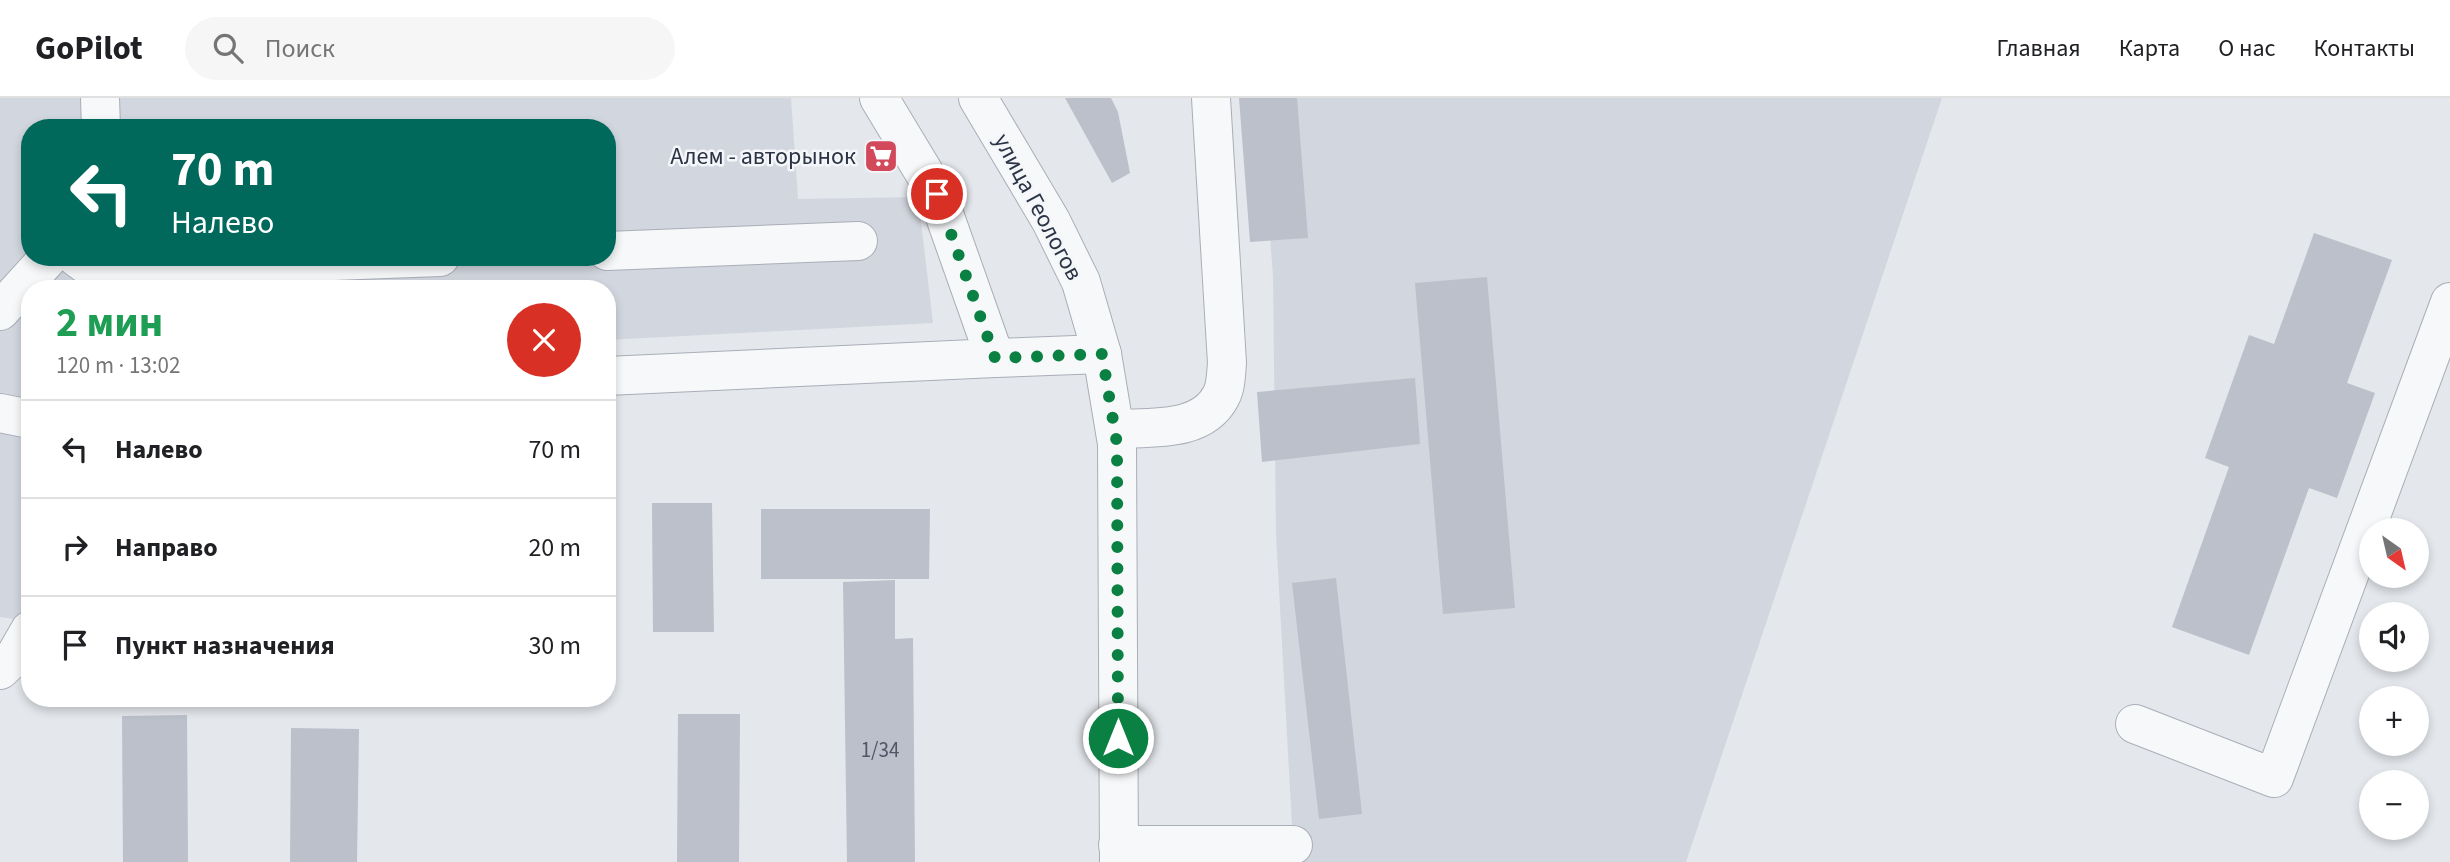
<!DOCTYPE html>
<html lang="ru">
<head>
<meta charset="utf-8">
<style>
  :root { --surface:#fff; --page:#f6f6f6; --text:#202124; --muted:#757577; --line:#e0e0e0 }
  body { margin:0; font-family:"Source Sans 3",sans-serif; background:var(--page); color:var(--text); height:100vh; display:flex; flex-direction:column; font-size:26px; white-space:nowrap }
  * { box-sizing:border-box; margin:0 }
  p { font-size:23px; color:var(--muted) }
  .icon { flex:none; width:38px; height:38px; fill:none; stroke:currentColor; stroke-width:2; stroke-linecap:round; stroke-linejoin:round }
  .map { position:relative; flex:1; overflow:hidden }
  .details { position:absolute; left:21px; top:182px; width:595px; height:427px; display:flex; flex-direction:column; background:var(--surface); border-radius:28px; box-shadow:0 4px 10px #0003 }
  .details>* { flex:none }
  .hud { position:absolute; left:21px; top:21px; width:595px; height:147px; border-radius:28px; box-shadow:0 4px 10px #0003; background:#00695c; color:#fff; overflow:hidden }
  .needle { width:46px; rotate:146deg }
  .fabs { position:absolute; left:2359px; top:420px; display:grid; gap:14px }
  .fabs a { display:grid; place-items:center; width:70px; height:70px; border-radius:50%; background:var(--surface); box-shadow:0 4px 10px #0003; font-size:35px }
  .pin { position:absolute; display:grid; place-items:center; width:60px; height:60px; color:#fff; margin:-30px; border:4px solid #fff; border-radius:50%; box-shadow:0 2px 7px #0007 }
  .me { position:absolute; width:77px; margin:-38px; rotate:0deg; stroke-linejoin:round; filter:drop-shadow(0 0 5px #0008) }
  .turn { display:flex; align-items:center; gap:24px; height:147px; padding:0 35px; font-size:32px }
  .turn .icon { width:91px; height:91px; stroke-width:2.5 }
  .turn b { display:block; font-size:49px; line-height:60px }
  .round { display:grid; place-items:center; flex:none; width:74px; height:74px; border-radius:37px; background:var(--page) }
  .overview { display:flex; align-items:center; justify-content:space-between; height:119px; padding:0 35px }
  h1 { font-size:42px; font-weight:700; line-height:52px; color:#1e9e55 }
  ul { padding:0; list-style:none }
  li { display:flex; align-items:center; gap:21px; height:98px; padding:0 35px; border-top:2px solid var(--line) }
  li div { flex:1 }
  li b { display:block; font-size:26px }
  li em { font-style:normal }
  header { display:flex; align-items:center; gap:42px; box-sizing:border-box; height:98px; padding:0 35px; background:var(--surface); border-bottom:2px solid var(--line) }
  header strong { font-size:33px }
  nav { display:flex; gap:38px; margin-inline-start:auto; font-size:24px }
  .search { width:490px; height:63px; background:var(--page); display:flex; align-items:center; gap:18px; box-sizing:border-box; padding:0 24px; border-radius:38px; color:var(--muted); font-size:26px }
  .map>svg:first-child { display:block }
  .built { fill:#d2d6de; fill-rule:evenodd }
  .building { fill:#bbc0ca }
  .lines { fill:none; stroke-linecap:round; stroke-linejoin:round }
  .minor-casing { stroke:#a9aeb7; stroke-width:40 }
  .minor { stroke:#f7f8fa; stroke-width:38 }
  .route { stroke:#0b8043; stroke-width:12; stroke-dasharray:0 21.6 }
  .labels { text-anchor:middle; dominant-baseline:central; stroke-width:5; stroke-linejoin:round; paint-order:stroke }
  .number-label { font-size:21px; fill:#4f5766 }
  .poi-label { font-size:24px; fill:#2b3445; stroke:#f4f6f9; text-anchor:end }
  .street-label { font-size:24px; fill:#2b3445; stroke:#f4f6f9 }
</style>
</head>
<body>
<header>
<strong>GoPilot</strong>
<div class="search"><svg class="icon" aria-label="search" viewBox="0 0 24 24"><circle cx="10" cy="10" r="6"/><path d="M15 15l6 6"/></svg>Поиск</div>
<nav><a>Главная</a><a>Карта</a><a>О нас</a><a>Контакты</a></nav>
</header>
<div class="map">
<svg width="2450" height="764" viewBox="0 0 2450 764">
  <rect width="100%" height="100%" fill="#e4e7ec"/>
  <g class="built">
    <path d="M0,0H791L798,101L918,99L933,225L607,242V191H30V429L21,522L0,519ZM30,30H607V159H30Z"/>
    <path d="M1260,0H1942L1686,764H1294L1276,436L1273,179Z"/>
  </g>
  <g class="building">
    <path d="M1065,0H1111L1118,14L1130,75L1112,85Z"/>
    <path d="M1239,0H1297L1308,140L1250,144Z"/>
    <path d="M2314,135L2392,162L2347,285L2375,295L2337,400L2309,390L2249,557L2172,529L2229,369L2205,360L2249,237L2274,246Z"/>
    <path d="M1487,179L1515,510L1443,516L1415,185Z"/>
    <path d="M1415,280L1420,346L1262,364L1257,294Z"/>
    <path d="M652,405H712L714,534H653Z"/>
    <path d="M761,411H930L929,481H761Z"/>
    <path d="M1336,480L1362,716L1319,721L1292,485Z"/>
    <path d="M895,482V541L913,540L915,764H847L843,484Z"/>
    <path d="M678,616H740L739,764H677Z"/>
    <path d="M187,617L188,764H123L122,618Z"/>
    <path d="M291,630L359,631L357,764H290Z"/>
  </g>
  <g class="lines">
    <g class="minor-casing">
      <g id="minor">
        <path d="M100,0L101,30"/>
        <path d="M879,0L937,96L995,260L1102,256"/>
        <path d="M978,0L1051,123L1081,184L1102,256L1117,346L1119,764"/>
        <path d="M607,153L858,143"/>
        <path d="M76,159L94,172L440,159"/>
        <path d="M0,213L49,159"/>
        <path d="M607,278L995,260"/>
        <path d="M0,315L30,321"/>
        <path d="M1115,331C1151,329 1202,335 1221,298C1226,289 1226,276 1227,265L1211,0"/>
        <path d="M0,572L15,558L30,532"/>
        <path d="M2135,626L2274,680L2450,204"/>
        <path d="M1118,747H1293"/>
      </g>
    </g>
    <use href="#minor" class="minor"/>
  </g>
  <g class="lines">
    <path class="route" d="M937,96L995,260L1102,256L1117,346L1118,640"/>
  </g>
  <defs>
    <g id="supermarket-square" transform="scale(1.75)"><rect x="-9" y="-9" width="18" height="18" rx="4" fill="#d1495b" stroke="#f4f6f9"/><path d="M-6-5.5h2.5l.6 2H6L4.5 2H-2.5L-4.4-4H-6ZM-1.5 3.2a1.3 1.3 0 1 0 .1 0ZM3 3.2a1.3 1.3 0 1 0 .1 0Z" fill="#fff"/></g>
  </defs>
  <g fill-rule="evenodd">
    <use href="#supermarket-square" x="881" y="58"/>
  </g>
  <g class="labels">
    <g class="number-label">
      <text x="880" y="652">1/34</text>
    </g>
    <g class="poi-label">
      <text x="856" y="58">Алем - авторынок</text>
    </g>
    <g class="street-label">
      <text transform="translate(1038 109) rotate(62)">улица Геологов</text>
    </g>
  </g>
</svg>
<div class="fabs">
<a><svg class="needle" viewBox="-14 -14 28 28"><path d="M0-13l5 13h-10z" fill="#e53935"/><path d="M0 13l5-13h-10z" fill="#757577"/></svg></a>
<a><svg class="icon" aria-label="sound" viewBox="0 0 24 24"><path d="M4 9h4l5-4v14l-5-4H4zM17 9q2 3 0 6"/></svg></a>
<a>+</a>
<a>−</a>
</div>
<div class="pin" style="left:937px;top:96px;background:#d93025"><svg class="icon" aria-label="arrive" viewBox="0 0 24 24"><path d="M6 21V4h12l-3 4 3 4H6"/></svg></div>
<svg class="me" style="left:1118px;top:640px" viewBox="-20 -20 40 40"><circle r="17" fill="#0b8043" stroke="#fff" stroke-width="3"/><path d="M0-11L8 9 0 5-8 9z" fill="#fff"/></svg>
<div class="hud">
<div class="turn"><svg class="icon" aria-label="left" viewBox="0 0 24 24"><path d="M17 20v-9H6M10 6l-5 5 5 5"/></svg><div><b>70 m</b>Налево</div></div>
</div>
<section class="details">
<div class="overview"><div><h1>2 мин</h1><p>120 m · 13:02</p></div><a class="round" style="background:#d93025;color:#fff"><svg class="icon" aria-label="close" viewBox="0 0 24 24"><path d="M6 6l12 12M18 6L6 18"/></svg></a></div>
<ul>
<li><svg class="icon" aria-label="left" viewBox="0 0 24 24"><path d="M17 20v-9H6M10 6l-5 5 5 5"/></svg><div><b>Налево</b></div><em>70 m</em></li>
<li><svg class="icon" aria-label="right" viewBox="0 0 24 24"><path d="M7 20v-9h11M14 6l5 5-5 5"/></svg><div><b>Направо</b></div><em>20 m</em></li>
<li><svg class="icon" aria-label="arrive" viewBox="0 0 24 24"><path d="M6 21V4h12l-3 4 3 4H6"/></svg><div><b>Пункт назначения</b></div><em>30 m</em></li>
</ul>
</section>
</div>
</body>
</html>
